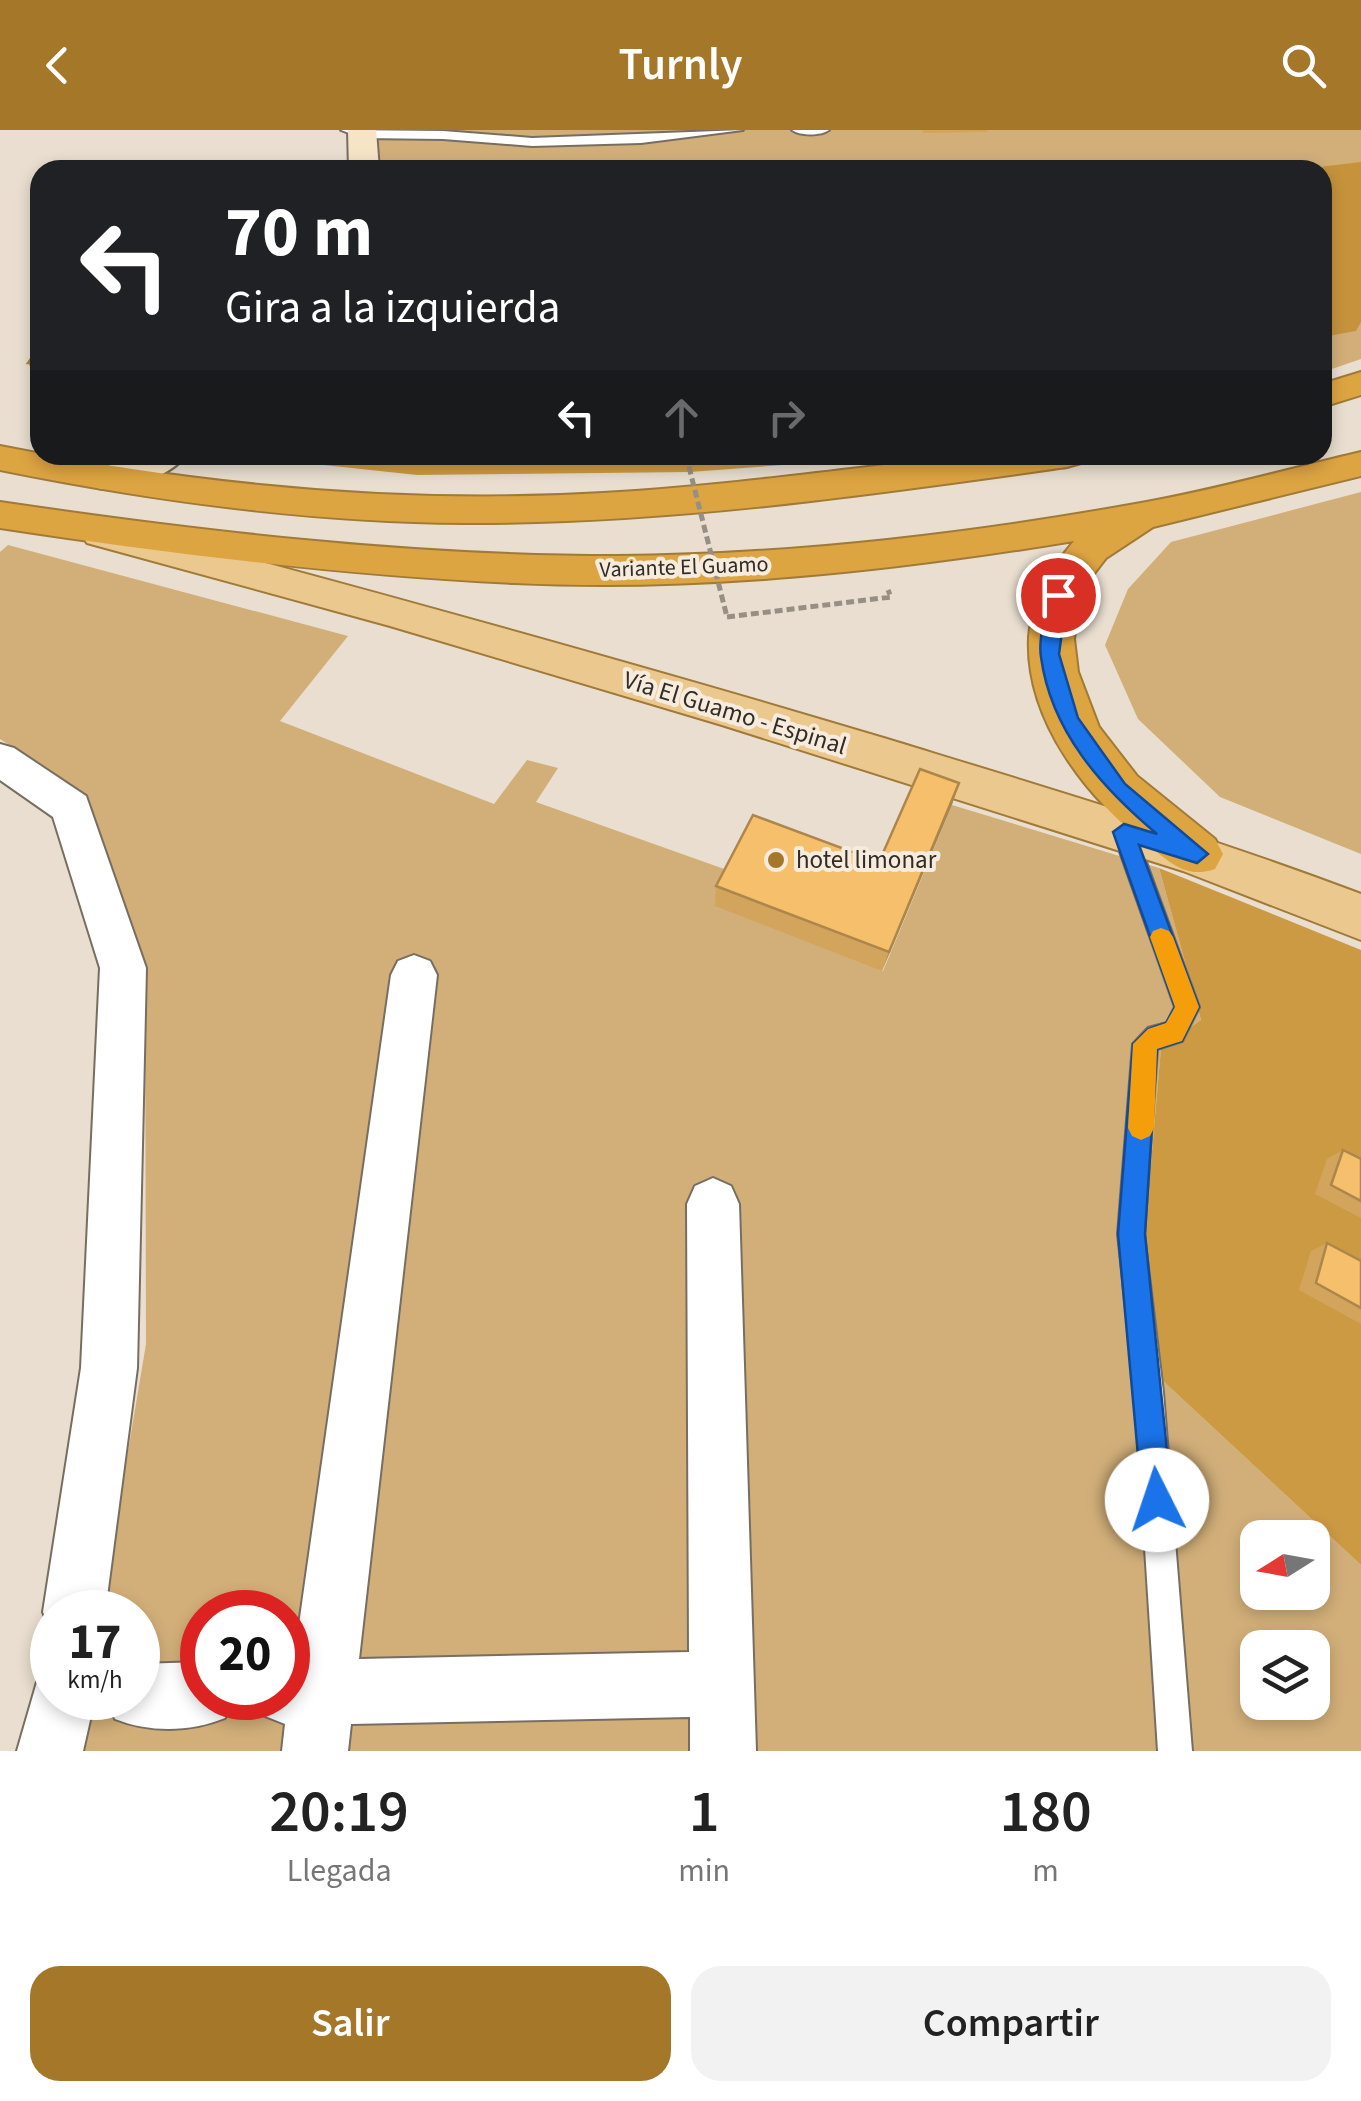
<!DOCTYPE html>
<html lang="es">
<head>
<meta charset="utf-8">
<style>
  :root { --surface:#fff; --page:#f2f2f2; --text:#222; --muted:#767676; --accent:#a47729 }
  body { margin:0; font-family:"Source Sans 3",sans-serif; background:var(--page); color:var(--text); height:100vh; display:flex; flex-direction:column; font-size:38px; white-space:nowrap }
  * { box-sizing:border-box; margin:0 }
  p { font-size:32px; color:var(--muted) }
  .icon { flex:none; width:55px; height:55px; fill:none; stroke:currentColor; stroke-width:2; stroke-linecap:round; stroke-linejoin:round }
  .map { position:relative; height:1621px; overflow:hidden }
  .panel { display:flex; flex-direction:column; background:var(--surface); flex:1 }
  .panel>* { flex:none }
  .banner { position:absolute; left:30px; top:30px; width:1302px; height:305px; border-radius:30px; box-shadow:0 5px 15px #0003; background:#202124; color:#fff; overflow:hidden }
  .needle { width:65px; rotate:259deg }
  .buttons { position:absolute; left:1240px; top:1390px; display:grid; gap:20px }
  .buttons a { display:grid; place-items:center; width:90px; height:90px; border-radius:20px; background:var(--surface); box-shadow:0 5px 15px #0003; font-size:50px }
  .speed { position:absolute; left:30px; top:1460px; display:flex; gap:20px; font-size:50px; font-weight:700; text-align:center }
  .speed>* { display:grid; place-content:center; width:130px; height:130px; border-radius:50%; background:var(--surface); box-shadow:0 5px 15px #0003; line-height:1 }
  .speed small { font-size:25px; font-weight:400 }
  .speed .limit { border:15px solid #d22; background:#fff; color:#111 }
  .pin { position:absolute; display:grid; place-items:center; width:85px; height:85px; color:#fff; margin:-42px; border:5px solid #fff; border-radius:50%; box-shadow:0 2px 10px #0007 }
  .me { position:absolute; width:110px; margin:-55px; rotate:356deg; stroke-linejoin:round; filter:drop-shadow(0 0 8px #0008) }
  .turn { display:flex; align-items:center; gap:35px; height:210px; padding:0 30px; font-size:45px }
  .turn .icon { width:130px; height:130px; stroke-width:2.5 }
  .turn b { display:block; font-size:70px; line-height:85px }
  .lanes { display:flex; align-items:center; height:95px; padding:0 30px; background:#0003; justify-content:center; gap:50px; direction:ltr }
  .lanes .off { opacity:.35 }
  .eta { display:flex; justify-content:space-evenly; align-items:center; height:170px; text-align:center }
  .eta b { font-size:60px; font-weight:600; line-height:70px }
  .cta { display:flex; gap:20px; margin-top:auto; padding:20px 30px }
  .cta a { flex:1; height:115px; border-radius:30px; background:var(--accent); color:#fff; font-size:40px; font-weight:600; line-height:115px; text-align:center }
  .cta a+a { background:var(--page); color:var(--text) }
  header { display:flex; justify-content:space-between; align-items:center; height:130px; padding:0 30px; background:var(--accent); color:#fff; font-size:45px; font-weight:600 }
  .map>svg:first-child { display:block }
  .green { fill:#d2af79; fill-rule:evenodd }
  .forest { fill:#cd9a44 }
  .water { fill:#c6933c }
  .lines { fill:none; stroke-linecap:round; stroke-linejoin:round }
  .lane-casing { stroke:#776e61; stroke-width:4 }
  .street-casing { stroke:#776e61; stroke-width:4 }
  .secondary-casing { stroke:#776e61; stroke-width:4 }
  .primary-casing { stroke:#a07a38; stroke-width:4 }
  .highway-casing { stroke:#a07a38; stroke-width:4 }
  .path { stroke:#978f84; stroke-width:5; stroke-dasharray:8 4; stroke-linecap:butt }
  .lane { fill:#fff; fill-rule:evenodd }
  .street { fill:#fff; fill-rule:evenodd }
  .secondary { fill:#f5e4c6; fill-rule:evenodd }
  .primary { fill:#ebc88e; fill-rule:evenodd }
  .highway { fill:#dda442; fill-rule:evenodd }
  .path-bridge { stroke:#978f84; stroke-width:5; stroke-dasharray:8 4; stroke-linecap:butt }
  .wall { fill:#d3a45c }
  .shaded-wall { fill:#ac864b }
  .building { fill:#f5bf6b; stroke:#ac864b; stroke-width:2.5 }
  .route { fill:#1a73e8; stroke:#114b97; stroke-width:2.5 }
  .slow { fill:#f59e0b }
  .poi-dot { fill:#a47729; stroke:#f6ebdc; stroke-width:4 }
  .labels { text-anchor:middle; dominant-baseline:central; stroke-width:8; stroke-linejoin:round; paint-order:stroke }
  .far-street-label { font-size:22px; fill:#302c26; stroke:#f6ebdc }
  .street-label { font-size:25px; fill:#302c26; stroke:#f6ebdc }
  .poi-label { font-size:25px; fill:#302c26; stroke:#f6ebdc; text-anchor:start }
</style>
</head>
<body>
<header><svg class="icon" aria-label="back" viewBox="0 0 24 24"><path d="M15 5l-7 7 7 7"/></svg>Turnly<svg class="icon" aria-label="search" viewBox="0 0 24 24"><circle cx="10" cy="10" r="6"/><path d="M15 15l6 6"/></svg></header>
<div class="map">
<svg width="1361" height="1621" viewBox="0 0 1361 1621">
  <rect width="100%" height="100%" fill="#e9decf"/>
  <g class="green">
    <path d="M377,0H1361V229L1323,242L1322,40H380Z"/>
    <path d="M1361,362V724L1220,667L1138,589L1105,515L1128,459L1171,412Z"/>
    <path d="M8,415L348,506L280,591L494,674L527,630L558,638L536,672L727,740L883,841L952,675L1159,738L1201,890L1161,919L1145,1101L1163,1251L1361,1435V1621H78L87,1568H138V1482H101L146,1214L145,837L87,665L0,609V422ZM1258,1408H1312V1462H1258ZM202,1482H288V1568H202ZM1258,1518H1312V1572H1258Z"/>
  </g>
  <g class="forest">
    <path d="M232,325H916L690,342L417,345Z"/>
    <path d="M1159,738L1361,820V1435L1163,1251L1145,1101L1161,918L1201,890Z"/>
  </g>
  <path class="water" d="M1261,30L1319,37L1361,32V192L1356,201L1323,207L1322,40H1210Z"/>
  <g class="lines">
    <g class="lane-casing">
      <g id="lane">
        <path d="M341,0L443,1L532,8L743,0L641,13L532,16L443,9L362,8Z"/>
        <path d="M792,0H829C821,6 800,6 792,0Z"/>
        <path d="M1124,694L1135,702L1199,877L1182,911L1157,919L1144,1104L1163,1262L1192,1621H1158L1135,1262L1118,1104L1133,914L1148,898L1167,893L1175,877L1113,702Z"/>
      </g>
    </g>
    <g class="street-casing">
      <g id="street">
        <path d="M0,614L14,618L86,666L146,838L137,1238L105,1482H52V1505L43,1482L81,1238L100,838L53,687L0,650Z"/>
        <path d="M414,825L430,831L437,845L359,1529L689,1522L687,1074L695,1056L713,1048L731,1056L739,1074L756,1621H690V1587L351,1594L348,1621H282L285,1594L265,1586L257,1568H288V1531L294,1530L391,845L398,831Z"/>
        <path d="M202,1532V1568H234L225,1588C191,1602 150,1603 115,1589L106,1568H138V1534Z"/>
        <path d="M52,1539V1568H95L83,1621H17L39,1545Z"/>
      </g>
    </g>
    <g class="secondary-casing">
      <g id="secondary">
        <path d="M348,0H376L379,40H349Z"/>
        <path d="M133,325H186C171,346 122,364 98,358L92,349L98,340Z"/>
      </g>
    </g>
    <g class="primary-casing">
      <path id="primary" d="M102,389C365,459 627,531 887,609C1047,658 1205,705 1361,764V810L1183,741L722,595L390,496L87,413L81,403L87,393Z"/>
    </g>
    <g class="highway-casing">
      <g id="highway">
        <path d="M1361,242V265L1322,277V254Z"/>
        <path d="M0,316C197,355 400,375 603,363C727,356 849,338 973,325C1010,322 1049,325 1087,325L1081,333L1067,337C868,365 667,394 465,393C308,392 153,371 0,340Z"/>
        <path d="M1361,322V346L1153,397L1106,428L1089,450L1078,476L1074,509L1078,542L1099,597L1137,646L1215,709L1223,724L1215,739C1186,749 1171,733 1148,715C1087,668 1025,590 1029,507C1032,469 1050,440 1074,411C891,441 700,462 514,453C342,445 170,424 0,398V372C203,402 410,426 616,426C790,425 969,404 1141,373C1215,360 1288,339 1361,322Z"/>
      </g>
    </g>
    <path class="path" d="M727,487L891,467L888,460"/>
    <use href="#lane" class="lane"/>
    <use href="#street" class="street"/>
    <use href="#secondary" class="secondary"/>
    <use href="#primary" class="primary"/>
    <use href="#highway" class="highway"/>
    <path class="path-bridge" d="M686,325L727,487"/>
  </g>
  <g class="wall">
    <path d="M922,0H988L987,2L923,3Z"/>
    <path d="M40,216V250H37L28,233Z"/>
    <path d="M959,653L882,841L715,776L716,756L879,732Z"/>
    <path d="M1343,1020L1361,1029V1088L1315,1064L1327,1029Z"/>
    <path d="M1327,1113L1361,1131V1194L1299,1160L1311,1121Z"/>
  </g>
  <path class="shaded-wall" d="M959,653L952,675L882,841L889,822Z"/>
  <g class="building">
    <path d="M40,216V233H28Z"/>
    <path d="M920,639L959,653L889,822L716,756L753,685L879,732Z"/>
    <path d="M1343,1020L1361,1029V1071L1331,1055Z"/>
    <path d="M1327,1113L1361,1131V1178L1316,1153Z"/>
  </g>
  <path class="route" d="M1058,459L1067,465L1059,524L1078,588L1125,654L1208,724L1197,733L1139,715L1199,877L1182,911L1157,919L1145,1104L1172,1370L1167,1380L1157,1385L1146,1380L1142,1370L1118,1104L1133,914L1148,899L1166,893L1175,877L1113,702L1124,694L1157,704C1101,657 1051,601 1041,527C1038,508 1046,484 1049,465Z"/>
  <path class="slow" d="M1161,798L1169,801L1173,807L1199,877L1182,911L1157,919L1154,998L1150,1006L1141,1010L1132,1006L1128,998L1133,914L1148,899L1166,893L1175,877L1150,807L1153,801Z"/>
  <circle class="poi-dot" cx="776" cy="730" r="10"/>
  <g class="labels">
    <g class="far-street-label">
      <text transform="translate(684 437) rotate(-2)">Variante El Guamo</text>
    </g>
    <g class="street-label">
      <text transform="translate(735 583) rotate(17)">Vía El Guamo - Espinal</text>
    </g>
    <g class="poi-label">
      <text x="796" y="730">hotel limonar</text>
    </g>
  </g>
</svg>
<div class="buttons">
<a><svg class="needle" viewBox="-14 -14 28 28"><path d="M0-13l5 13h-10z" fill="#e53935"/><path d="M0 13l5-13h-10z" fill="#767676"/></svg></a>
<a><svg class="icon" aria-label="layers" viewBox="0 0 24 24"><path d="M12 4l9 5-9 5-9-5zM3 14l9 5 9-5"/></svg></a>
</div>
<div class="speed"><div>17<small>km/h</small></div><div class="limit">20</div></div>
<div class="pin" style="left:1058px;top:465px;background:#d93025"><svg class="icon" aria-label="arrive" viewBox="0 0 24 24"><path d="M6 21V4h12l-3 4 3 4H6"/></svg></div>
<svg class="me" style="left:1157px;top:1370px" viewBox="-20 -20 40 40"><circle r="19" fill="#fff"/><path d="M0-13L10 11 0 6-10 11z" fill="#1a73e8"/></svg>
<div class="banner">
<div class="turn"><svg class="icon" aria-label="left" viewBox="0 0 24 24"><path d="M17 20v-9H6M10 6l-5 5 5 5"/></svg><div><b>70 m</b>Gira a la izquierda</div></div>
<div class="lanes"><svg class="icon" aria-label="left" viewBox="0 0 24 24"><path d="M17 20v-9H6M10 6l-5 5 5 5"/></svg><svg class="icon off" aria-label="ahead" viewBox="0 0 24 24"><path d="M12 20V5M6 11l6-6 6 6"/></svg><svg class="icon off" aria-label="right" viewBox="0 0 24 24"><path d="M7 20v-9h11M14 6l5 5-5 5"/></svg></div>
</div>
</div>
<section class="panel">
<div class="eta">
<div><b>20:19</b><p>Llegada</p></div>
<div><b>1</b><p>min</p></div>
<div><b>180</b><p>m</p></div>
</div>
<div class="cta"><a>Salir</a><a>Compartir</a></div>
</section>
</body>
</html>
